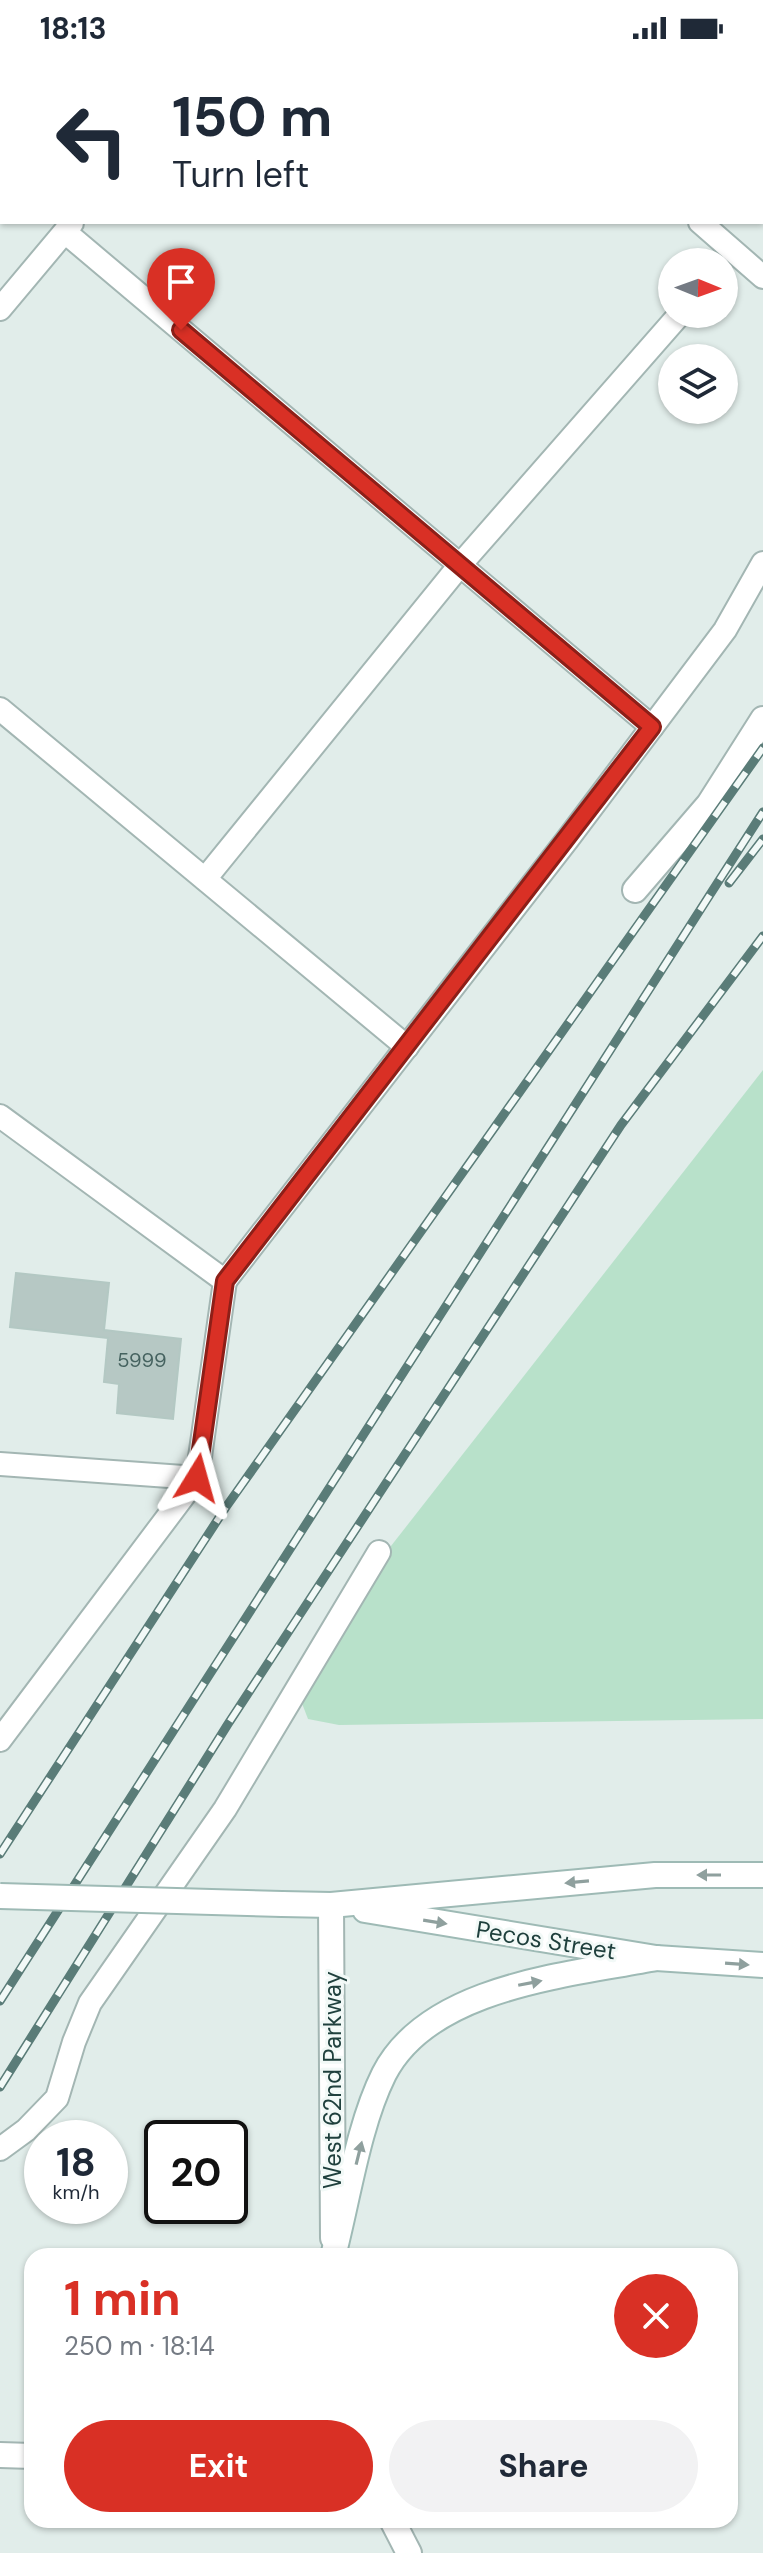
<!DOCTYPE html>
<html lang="en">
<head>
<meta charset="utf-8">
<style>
  :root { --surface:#fff; --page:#f2f2f3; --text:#1f2937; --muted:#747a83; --accent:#d93025 }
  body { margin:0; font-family:"DM Sans",sans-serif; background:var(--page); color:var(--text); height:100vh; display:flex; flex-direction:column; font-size:30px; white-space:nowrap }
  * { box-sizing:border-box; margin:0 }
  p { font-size:26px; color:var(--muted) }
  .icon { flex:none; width:44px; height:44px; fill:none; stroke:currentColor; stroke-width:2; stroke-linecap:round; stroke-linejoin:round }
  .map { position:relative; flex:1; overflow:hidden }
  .sheet { position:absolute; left:24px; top:2192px; width:714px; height:280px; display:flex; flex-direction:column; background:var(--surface); border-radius:24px; box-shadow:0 2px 6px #0004 }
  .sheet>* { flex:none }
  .banner { position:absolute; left:0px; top:0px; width:764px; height:168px; box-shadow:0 2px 6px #0004; background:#fff; color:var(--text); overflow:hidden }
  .needle { width:52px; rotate:91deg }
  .fabs { position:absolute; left:658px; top:192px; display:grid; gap:16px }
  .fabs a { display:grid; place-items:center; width:80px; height:80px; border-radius:50%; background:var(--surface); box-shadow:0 2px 6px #0004; font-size:40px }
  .speed { position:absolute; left:24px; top:2064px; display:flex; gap:16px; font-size:40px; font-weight:700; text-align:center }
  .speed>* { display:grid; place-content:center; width:104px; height:104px; border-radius:50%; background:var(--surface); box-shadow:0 2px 6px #0004; line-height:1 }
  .speed small { font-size:20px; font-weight:400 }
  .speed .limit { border:4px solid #111; border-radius:12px; background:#fff; color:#111 }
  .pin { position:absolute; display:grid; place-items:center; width:68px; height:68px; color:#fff; margin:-82px -34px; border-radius:50% 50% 50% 0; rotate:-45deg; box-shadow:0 0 8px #0007 }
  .pin .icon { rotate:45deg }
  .me { position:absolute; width:88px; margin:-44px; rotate:8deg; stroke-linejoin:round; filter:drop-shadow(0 0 6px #0008) }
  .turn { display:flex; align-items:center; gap:28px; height:168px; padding:0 40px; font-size:36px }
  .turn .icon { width:104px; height:104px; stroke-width:2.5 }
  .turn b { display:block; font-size:56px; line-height:68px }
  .round { display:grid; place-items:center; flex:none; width:84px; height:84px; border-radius:42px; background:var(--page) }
  .overview { display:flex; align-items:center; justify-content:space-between; height:136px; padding:0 40px }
  h1 { font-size:48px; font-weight:700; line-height:60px; color:var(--accent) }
  .button { display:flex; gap:16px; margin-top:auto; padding:16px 40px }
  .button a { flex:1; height:92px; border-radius:48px; background:var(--accent); color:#fff; font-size:32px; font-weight:700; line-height:92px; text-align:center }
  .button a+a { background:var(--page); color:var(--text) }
  .status { display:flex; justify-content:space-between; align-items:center; height:56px; padding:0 40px; background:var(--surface); direction:ltr }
  .status svg { height:22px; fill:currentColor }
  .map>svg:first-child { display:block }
  .green { fill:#b8e1ca }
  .building { fill:#b6c8c4; stroke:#b3c8c3; stroke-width:2 }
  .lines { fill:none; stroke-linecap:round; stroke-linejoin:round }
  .service-casing { stroke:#a3b6b3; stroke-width:26 }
  .minor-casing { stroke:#a3b6b3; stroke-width:28 }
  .tertiary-casing { stroke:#a3b6b3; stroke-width:28 }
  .secondary-casing { stroke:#9ebab5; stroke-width:28 }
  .service { stroke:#fff; stroke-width:22 }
  .minor { stroke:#fff; stroke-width:24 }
  .tertiary { stroke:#fff; stroke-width:24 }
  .secondary { stroke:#fff; stroke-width:24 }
  .rail-casing { stroke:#5a7c78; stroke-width:9 }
  .rail { stroke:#f2f9f7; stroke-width:6; stroke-dasharray:18; stroke-linecap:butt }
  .secondary-bridge-casing { stroke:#9ebab5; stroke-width:28; stroke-linecap:butt }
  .secondary-bridge { stroke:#fff; stroke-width:24 }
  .oneway { fill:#8fa09e }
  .route-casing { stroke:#8d1f18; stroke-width:20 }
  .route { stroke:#d93025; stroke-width:14 }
  .labels { text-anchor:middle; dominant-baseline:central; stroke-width:6; stroke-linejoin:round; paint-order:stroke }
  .number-label { font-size:20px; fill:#45625f }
  .street-label { font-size:24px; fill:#1f403d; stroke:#f2f9f7 }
</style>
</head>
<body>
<div class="status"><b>18:13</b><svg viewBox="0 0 49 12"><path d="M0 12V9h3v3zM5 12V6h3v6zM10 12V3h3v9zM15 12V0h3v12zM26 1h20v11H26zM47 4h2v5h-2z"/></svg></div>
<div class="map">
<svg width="763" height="2497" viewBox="0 0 763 2497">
  <rect width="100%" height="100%" fill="#e1edea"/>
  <path class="green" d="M763,1014V1663L339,1669L308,1663L298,1637V1609Z"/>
  <path class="building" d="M16,1217L109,1227L104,1274L181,1283L173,1363L117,1357L119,1328L104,1326L108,1282L10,1271Z"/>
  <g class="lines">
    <g class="service-casing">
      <g id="service">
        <path d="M507,0L509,2"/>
        <path d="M634,0L636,2"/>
        <path d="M211,2L213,0"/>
        <path d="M727,2L730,0"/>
        <path d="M700,166L763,221"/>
        <path d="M65,176L652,671"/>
        <path d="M0,253L72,167"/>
        <path d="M0,653L407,991"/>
        <path d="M205,823L460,509L680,258"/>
        <path d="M0,1060L225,1225L567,784L725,574L763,507"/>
        <path d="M0,1408L197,1422L225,1225"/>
        <path d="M0,1684L197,1422"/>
        <path d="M0,2093L26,2074L57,2042L74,1986L90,1947L225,1753L379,1496"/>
      </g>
    </g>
    <g class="minor-casing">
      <g id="minor">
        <path d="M635,834L709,748L763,663"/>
        <path d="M0,2399L32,2400"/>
      </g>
    </g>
    <g class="tertiary-casing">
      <g id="tertiary">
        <path d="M331,1849L333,2182"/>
        <path d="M392,2464L409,2497"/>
      </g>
    </g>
    <g class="secondary-casing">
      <g id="secondary">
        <path d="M282,1848L331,1849L655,1819H763"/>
        <path d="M365,1854L656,1902L763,1909"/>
        <path d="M333,2200C348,2143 358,2070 384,2018C429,1930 569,1919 656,1902"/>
      </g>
    </g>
    <use href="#service" class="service"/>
    <use href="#minor" class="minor"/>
    <use href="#tertiary" class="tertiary"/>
    <use href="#secondary" class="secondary"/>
    <g class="rail-casing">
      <g id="rail">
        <path d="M729,827L763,783"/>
        <path d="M0,1798L226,1451L763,692"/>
        <path d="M0,1945L763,756"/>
        <path d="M0,2031L228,1668L621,1069L763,880"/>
      </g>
    </g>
    <use href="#rail" class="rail"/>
    <g class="secondary-bridge-casing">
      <path id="secondary-bridge" d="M0,1840L282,1848"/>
    </g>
    <use href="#secondary-bridge" class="secondary-bridge"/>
  </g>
  <defs><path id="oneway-solid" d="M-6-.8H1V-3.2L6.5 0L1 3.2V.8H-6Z" transform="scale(2)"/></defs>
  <g class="oneway">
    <use href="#oneway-solid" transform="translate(709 1819) rotate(-180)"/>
    <use href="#oneway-solid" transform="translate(577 1826) rotate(175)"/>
    <use href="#oneway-solid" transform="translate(435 1866) rotate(9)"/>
    <use href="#oneway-solid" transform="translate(737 1908) rotate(4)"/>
    <use href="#oneway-solid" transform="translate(530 1927) rotate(-11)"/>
    <use href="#oneway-solid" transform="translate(359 2097) rotate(-76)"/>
  </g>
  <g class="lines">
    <g class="route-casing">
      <path id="route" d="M181,274L652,671L225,1225L197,1422"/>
    </g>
    <use href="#route" class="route"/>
  </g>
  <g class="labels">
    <g class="number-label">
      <text x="142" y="1304">5999</text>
    </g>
    <g class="street-label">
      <text transform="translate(546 1884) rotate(9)">Pecos Street</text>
      <text transform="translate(332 2024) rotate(-90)">West 62nd Parkway</text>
    </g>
  </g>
</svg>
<div class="fabs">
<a><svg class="needle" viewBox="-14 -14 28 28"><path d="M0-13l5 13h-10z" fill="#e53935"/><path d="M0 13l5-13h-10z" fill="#747a83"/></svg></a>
<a><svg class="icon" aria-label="layers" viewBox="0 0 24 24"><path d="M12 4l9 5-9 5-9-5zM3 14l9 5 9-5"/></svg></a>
</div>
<div class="speed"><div>18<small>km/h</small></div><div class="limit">20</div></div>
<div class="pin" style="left:181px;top:274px;background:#d93025"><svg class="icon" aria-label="arrive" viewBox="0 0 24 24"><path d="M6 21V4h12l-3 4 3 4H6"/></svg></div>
<svg class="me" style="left:197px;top:1422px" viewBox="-20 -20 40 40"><path d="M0-17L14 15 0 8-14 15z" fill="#d93025" stroke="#fff" stroke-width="4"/></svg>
<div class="banner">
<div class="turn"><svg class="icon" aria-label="left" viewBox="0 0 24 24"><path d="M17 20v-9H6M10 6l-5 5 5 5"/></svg><div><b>150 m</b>Turn left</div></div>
</div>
<section class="sheet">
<div class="overview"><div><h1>1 min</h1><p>250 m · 18:14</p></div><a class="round" style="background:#d93025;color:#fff"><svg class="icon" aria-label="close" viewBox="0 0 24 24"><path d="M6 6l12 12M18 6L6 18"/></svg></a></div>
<div class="button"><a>Exit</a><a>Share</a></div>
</section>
</div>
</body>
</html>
